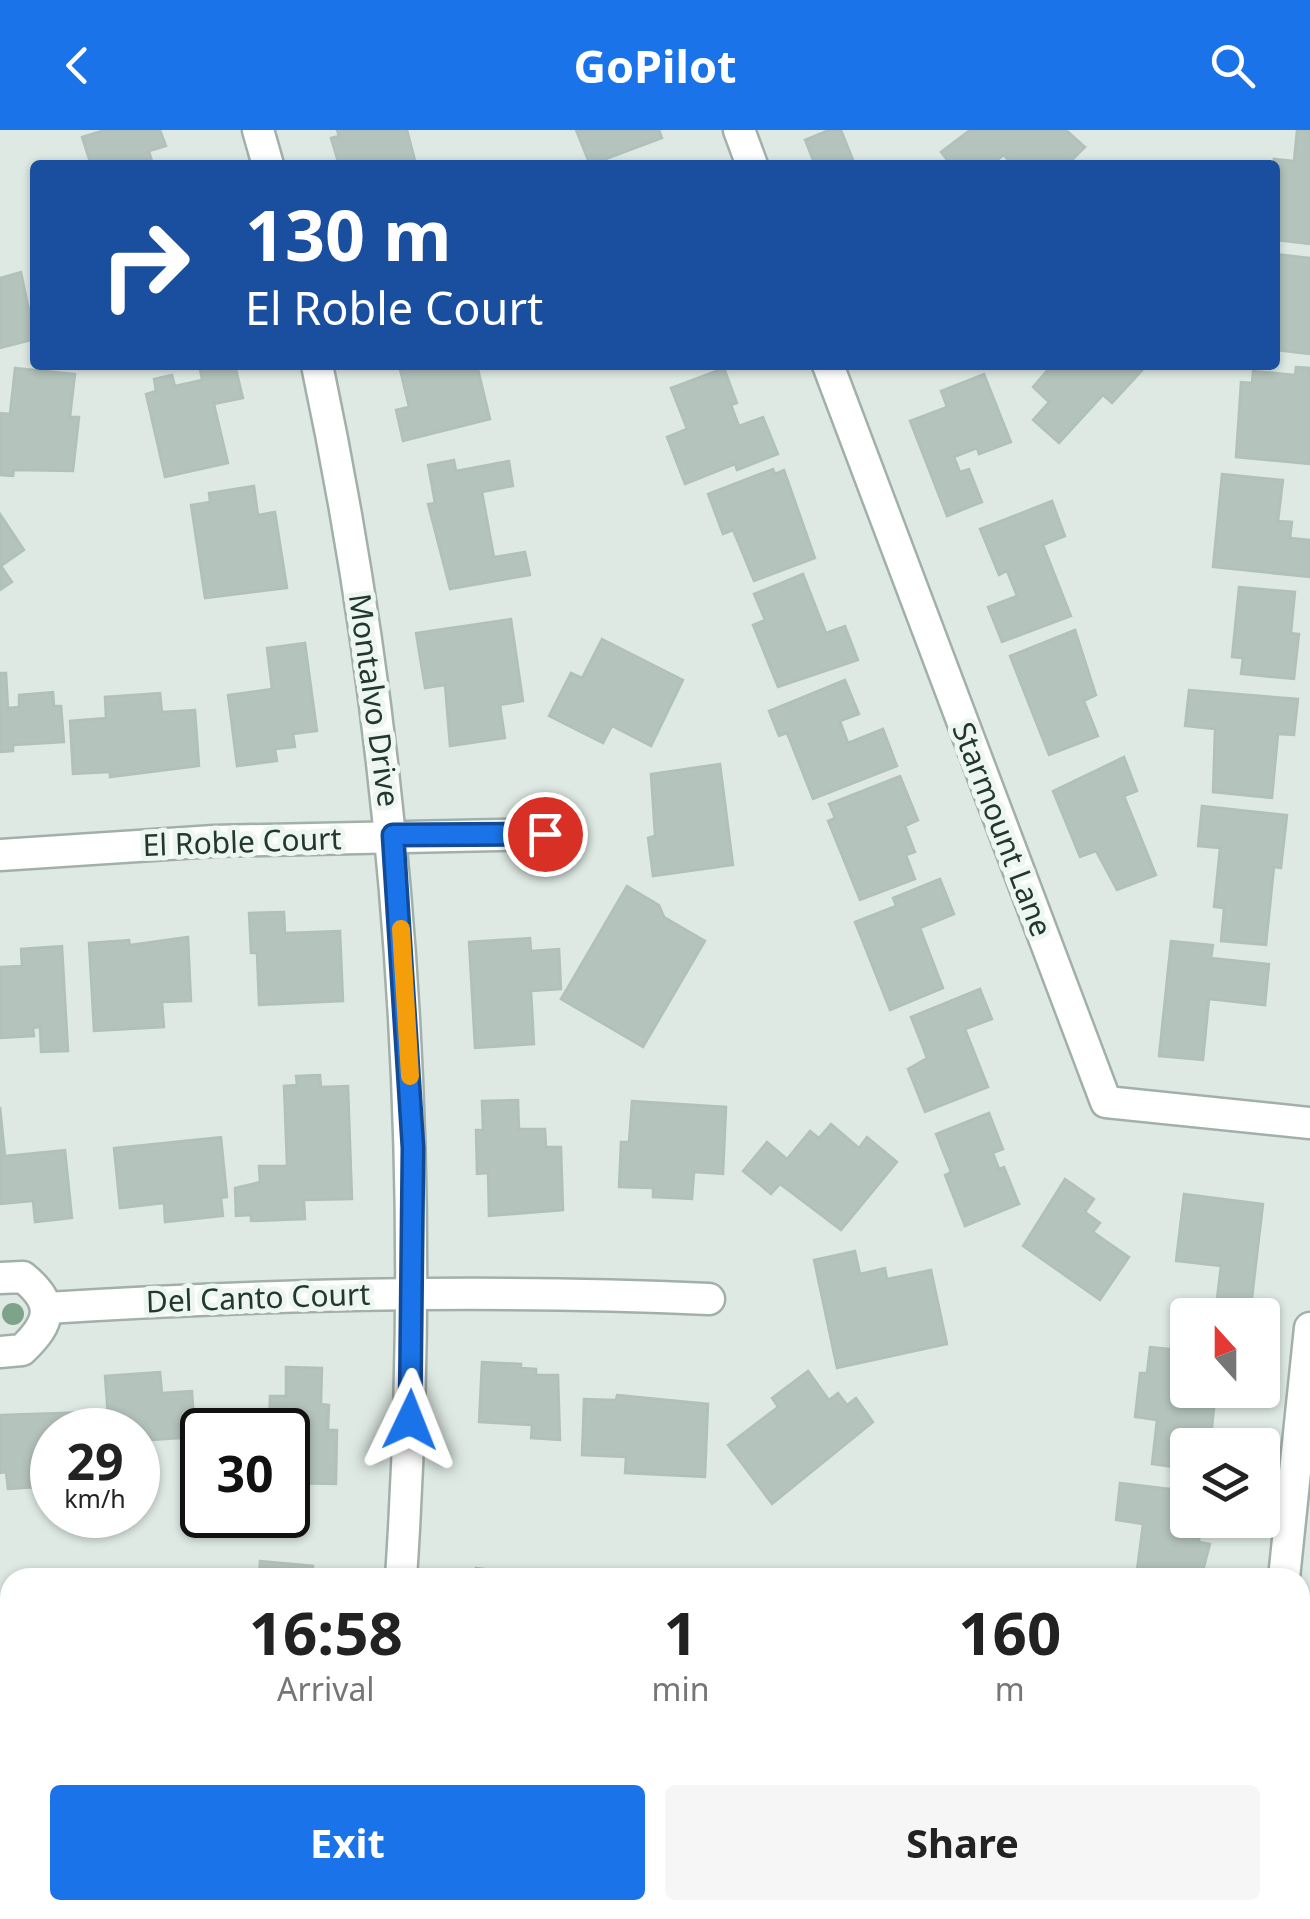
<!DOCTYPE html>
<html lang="en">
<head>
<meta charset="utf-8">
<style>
  :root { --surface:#fff; --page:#f6f6f6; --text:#222; --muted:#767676; --accent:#1a73e8 }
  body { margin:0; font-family:"Noto Sans",sans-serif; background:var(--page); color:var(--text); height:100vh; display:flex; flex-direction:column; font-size:38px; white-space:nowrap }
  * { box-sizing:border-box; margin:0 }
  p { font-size:32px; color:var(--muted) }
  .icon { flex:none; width:55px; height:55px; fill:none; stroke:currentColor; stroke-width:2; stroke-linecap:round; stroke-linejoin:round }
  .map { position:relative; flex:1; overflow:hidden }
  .drawer { position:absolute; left:0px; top:1438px; width:1310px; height:352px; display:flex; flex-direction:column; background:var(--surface); border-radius:30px 30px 0 0; box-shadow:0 2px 8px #0004 }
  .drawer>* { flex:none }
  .banner { position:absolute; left:30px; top:30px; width:1250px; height:210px; border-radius:10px; box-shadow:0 2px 8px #0004; background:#1a4fa0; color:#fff; overflow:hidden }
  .needle { width:65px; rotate:339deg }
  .buttons { position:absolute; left:1170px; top:1168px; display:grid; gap:20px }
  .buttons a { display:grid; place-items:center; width:110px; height:110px; border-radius:10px; background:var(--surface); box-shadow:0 2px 8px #0004; font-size:50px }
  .speed { position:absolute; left:30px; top:1278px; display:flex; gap:20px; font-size:50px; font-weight:700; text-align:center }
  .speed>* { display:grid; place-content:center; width:130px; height:130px; border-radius:50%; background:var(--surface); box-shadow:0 2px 8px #0004; line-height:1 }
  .speed small { font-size:25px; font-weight:400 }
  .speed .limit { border:5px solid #111; border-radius:15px; background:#fff; color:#111 }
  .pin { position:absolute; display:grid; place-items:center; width:85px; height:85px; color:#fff; margin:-42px; border:5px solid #fff; border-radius:50%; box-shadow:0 2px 10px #0007 }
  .me { position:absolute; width:110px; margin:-55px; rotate:2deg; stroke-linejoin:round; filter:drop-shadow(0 0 8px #0008) }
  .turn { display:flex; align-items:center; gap:35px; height:210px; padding:0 50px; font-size:45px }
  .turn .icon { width:130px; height:130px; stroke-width:2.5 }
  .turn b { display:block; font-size:70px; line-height:85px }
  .eta { display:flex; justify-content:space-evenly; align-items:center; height:170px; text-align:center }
  .eta b { font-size:60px; font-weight:700; line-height:70px }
  .action { display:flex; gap:20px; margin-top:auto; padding:20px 50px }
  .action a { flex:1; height:115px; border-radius:10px; background:var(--accent); color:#fff; font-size:40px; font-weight:700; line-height:115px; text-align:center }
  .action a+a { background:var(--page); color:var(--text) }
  header { display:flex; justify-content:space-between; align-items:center; height:130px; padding:0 50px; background:var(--accent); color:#fff; font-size:45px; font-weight:700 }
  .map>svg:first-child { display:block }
  .green { fill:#b8d9bf }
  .building { fill:#b4c3bc; stroke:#b1c1ba; stroke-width:2.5 }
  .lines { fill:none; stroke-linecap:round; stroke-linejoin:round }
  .minor-casing { stroke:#a2b0aa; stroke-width:35 }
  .path { stroke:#81aa9b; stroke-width:5; stroke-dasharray:5 8; stroke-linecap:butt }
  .minor { stroke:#fff; stroke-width:30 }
  .tree { fill:#7da48a }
  .route-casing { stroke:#114b97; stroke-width:25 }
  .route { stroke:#1a73e8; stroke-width:18 }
  .slow { stroke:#f59e0b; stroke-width:18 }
  .labels { text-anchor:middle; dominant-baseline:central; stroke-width:10; stroke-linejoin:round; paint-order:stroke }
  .street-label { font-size:30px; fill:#213730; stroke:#eef6f1 }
</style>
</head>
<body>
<header><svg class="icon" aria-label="back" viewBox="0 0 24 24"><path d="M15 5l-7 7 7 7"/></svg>GoPilot<svg class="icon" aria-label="search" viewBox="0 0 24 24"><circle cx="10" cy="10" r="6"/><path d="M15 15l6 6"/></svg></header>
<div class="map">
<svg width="1310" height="1789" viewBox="0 0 1310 1789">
  <rect width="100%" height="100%" fill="#dee9e3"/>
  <path class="green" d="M10,1676V1780H331L330,1789H0V1677Z"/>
  <g class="building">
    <path d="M105,0H160L166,16L149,21L153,35H91L82,7Z"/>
    <path d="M337,0H407L416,34L339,35L331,8L339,6Z"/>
    <path d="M576,0H659L662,8L590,35Z"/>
    <path d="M829,0H841L855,35H815L805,10Z"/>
    <path d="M970,0H1066L1085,17L1067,35H1012L1004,25L990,35H951L941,22Z"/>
    <path d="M1297,0H1310V114L1275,110L1274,29L1294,31Z"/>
    <path d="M1275,124L1310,128V224L1275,220Z"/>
    <path d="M21,142L35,209L0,218V148Z"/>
    <path d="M218,235H235L243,268L214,274L228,333L165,347L146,264L156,261L154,249L172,245L175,256L202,250L200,239Z"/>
    <path d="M399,235H477L490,289L403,311L396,280L409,277Z"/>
    <path d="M1052,235H1147L1112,273L1103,265L1059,313L1033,290L1049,272L1033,257Z"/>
    <path d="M1296,237L1310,238V334L1236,327L1241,252L1252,253L1253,241L1295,245Z"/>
    <path d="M15,238L75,244L70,287H79L73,341L14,340L13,346L0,345V283L10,284Z"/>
    <path d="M724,238L737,273L731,275L739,296L763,287L778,324L737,340L735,334L685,354L667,307L687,299L671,258Z"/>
    <path d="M984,244L1011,312L979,324L977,318L954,327L960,342L969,339L982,372L947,386L910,291L947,277L941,261Z"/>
    <path d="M454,330L456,341L509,331L513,356L482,362L494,427L525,422L530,445L450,459L428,374L435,373L428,335Z"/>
    <path d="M773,339L775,344L784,340L815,428L754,451L733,400L723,404L708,364Z"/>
    <path d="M1222,344L1283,350L1278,391L1292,392L1290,408L1310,410V447L1213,437Z"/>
    <path d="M254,356L258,385L275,382L287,458L205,468L191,375L210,372L209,363Z"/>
    <path d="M1052,371L1065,406L1043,415L1071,486L1002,512L988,477L1017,466L1007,441L999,445L980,399Z"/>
    <path d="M0,384L24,420L1,436L12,452L0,460Z"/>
    <path d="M803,444L826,503L845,496L858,530L778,557L753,495L765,490L754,464Z"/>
    <path d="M1239,457L1295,462L1291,503L1299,504L1294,549L1241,544L1243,528L1232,527Z"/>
    <path d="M511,489L523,571L500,575L505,608L450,616L445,555L425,558L416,503Z"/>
    <path d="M1075,500L1096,565L1084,571L1098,606L1049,625L1010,526Z"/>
    <path d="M602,509L683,550L651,616L612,596L603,613L549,586L571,543L582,548Z"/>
    <path d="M305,513L317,601L293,604L295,617L275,619L277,631L237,636L228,565L272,559L267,518Z"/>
    <path d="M0,543H6L8,578L19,577V565L53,562L54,576H61L64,612L13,615V621L0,622Z"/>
    <path d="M845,550L859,584L840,591L848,613L883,599L897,636L813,669L787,603L779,606L769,581Z"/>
    <path d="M1189,560L1298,569L1294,605L1278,604L1272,668L1213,662L1215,599L1185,596Z"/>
    <path d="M160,563L162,582L195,580L199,636L110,647V642L73,644L70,591L106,588L105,567Z"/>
    <path d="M1124,627L1137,661L1124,666L1156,745L1117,760L1096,721L1080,727L1053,661Z"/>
    <path d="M720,634L733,735L653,746L648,708L655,706L651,644Z"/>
    <path d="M900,646L918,690L905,696L915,722L906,725L915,749L860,770L828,691L835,688L829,674Z"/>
    <path d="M1202,676L1287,685L1281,738L1274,737L1266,815L1221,811L1224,778L1214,777L1220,718L1198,716Z"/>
    <path d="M940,749L954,784L920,798L943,858L890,880L855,792L896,776L893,768Z"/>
    <path d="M627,756L659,775L664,787L705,811L643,917L561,869Z"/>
    <path d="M284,782L285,803L340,801L343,871L259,875L257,823H251L249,783Z"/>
    <path d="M188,807L191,871L162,872L164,897L94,901L89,813L129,810L130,815Z"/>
    <path d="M530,808L531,821L559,819L561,859L531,861L534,914L475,918L469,812Z"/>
    <path d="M1171,811L1213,815L1211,828L1269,834L1265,875L1209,869L1203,930L1159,926Z"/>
    <path d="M62,816L68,921L41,922L40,897L33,898L34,906L0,908V837L22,836L21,819Z"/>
    <path d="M980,859L992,889L965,899L988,957L925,982L908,939L927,928L911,887Z"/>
    <path d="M320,945L321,957L348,956L352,1069L304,1070L305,1089L251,1091V1085L236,1086L235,1058L260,1052L259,1036H287L284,956L297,955L296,946Z"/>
    <path d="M518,970L519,999H545L546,1017H561L563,1080L489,1086L488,1043L477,1044L476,1000H483L482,971Z"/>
    <path d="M632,971L726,977L723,1044L694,1042L692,1069L653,1067V1058L619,1057L621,1012H629Z"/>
    <path d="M0,977L5,1026L65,1020L72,1088L35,1092L33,1071L0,1074Z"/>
    <path d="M989,983L1003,1019L993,1023L999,1039L1004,1037L1019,1074L965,1096L945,1045L951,1042L936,1004Z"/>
    <path d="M831,994L859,1018L867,1007L897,1032L841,1100L780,1054L771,1064L743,1041L767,1012L787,1029L810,1001L819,1008Z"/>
    <path d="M221,1007L227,1067L221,1068L223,1086L165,1092L164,1073L120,1078L114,1018Z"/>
    <path d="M1065,1049L1094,1069L1085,1082L1100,1093L1093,1102L1129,1127L1100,1170L1023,1116Z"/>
    <path d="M1184,1064L1263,1074L1250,1185L1215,1184L1221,1136L1176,1131Z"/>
    <path d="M855,1121L860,1144L885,1138L887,1149L931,1140L947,1214L837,1238L814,1130Z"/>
    <path d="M1150,1217L1188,1221V1260H1216L1210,1315H1188V1339L1152,1334L1157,1290L1135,1287L1140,1243H1147Z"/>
    <path d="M482,1232L521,1234V1238L536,1239V1245H558L560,1310L531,1308L532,1295L479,1292Z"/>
    <path d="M286,1237L322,1238L321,1274L329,1275L328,1300H337L336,1354L288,1353V1300H269L270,1266H286Z"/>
    <path d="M808,1241L829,1270L838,1263L847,1275L856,1268L873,1292L772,1374L728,1315L778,1277L772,1268Z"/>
    <path d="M160,1242L162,1263L192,1261L195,1307L138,1311V1300H109L105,1246Z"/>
    <path d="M617,1265L708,1274L705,1347L625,1343L626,1327L582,1325L584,1269L616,1270Z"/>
    <path d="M91,1282L92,1300H52V1356L8,1359L6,1342L0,1343V1285Z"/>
    <path d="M1120,1353L1188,1361V1390H1201L1199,1412L1210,1414L1201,1448H1166L1137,1440L1143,1394L1116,1390Z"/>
    <path d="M260,1431L313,1436L312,1448H259Z"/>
    <path d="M476,1438L514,1443V1448H475Z"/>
    <path d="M10,1479V1528L0,1530V1480Z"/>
    <path d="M789,1780H903L902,1789H787Z"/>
    <path d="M913,1780H1031L1030,1789H912Z"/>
    <path d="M1070,1780H1173L1172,1789H1069Z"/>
  </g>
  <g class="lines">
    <g class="minor-casing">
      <g id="minor">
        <path d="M258,0L268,35"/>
        <path d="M739,0L752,35"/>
        <path d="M317,235C402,636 428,1039 401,1448"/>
        <path d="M828,235L1106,972L1310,993"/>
        <path d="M0,725L214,711L545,704"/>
        <path d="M0,1148L23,1147C56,1174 51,1192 22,1220L0,1222"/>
        <path d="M47,1178C268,1164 487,1159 709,1169"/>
        <path d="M1284,1448L1310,1198"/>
        <path d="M0,1643L10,1642"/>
        <path d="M1300,1686L1310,1687"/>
        <path d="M366,1789L367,1780"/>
        <path d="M1250,1789V1780"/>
      </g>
    </g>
    <g class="path">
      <path d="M0,1713L10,1712"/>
      <path d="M291,1789L292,1780"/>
    </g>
    <use href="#minor" class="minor"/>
  </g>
  <circle class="tree" cx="13" cy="1184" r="11"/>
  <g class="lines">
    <g class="route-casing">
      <path id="route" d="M410,1290L413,1018L393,705L545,704"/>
    </g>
    <use href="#route" class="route"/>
    <path class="slow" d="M401,799L410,946"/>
  </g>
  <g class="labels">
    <g class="street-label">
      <text transform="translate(375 570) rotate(82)">Montalvo Drive</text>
      <text transform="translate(1003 699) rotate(69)">Starmount Lane</text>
      <text transform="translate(242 711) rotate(-2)">El Roble Court</text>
      <text transform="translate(258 1167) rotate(-2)">Del Canto Court</text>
    </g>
  </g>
</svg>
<div class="buttons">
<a><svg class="needle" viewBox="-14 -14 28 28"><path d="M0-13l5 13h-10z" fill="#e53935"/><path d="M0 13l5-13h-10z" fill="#767676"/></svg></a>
<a><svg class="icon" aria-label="layers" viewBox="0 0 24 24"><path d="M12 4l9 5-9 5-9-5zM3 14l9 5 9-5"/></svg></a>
</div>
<div class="speed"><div>29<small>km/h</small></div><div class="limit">30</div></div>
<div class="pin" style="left:545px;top:704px;background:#d93025"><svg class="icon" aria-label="arrive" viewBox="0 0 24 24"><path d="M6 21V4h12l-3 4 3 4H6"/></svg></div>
<svg class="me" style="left:410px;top:1290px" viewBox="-20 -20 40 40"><path d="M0-17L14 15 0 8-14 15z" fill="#1a73e8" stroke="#fff" stroke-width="4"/></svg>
<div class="banner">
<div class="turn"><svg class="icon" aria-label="right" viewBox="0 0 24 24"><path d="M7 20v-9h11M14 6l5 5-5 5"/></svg><div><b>130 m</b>El Roble Court</div></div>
</div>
<section class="drawer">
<div class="eta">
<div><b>16:58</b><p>Arrival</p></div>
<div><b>1</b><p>min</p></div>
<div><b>160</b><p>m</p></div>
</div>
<div class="action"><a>Exit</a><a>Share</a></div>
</section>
</div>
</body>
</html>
